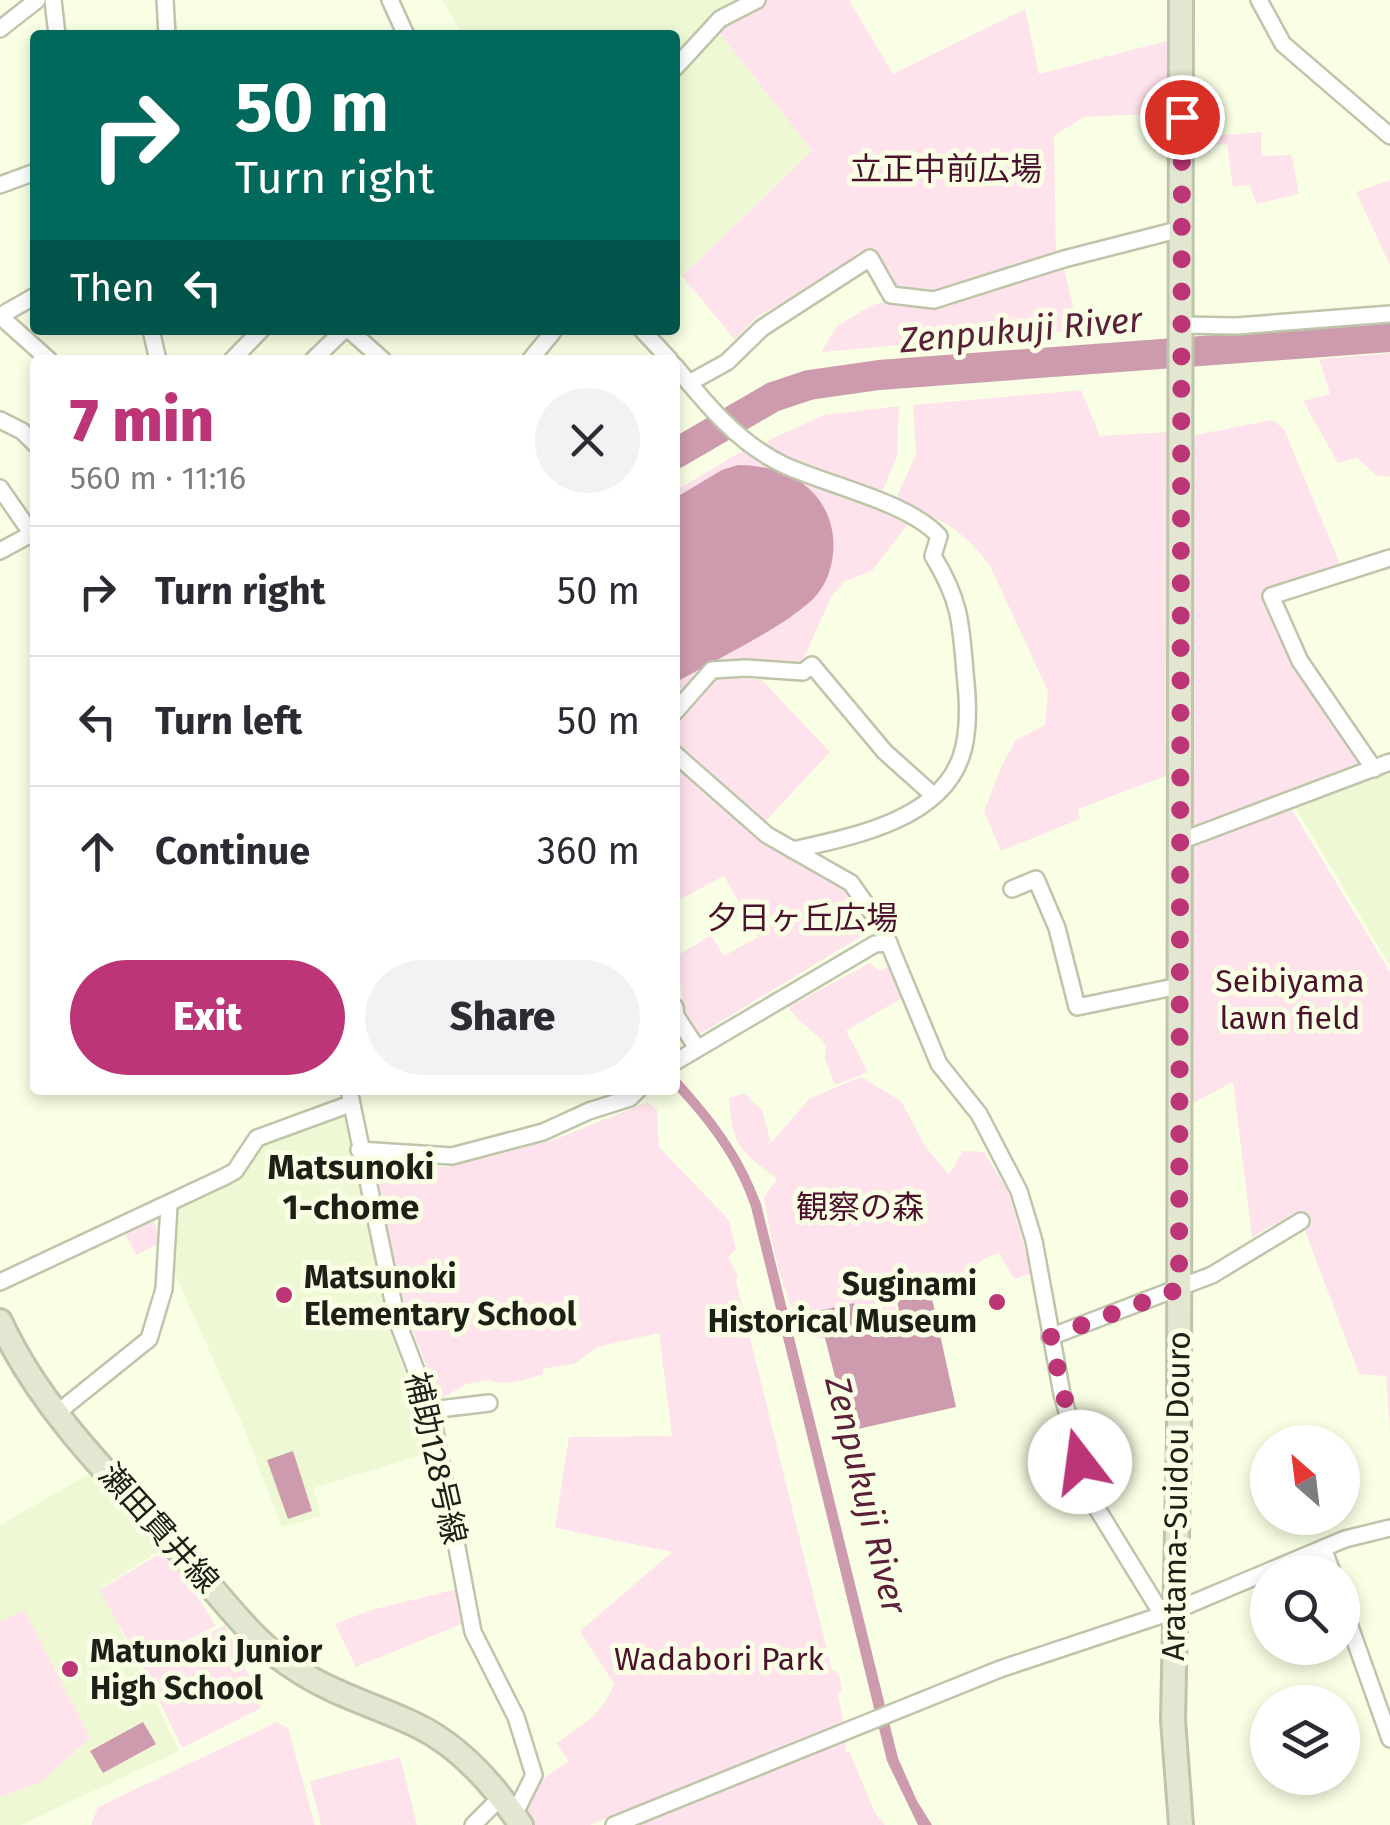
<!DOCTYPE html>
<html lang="en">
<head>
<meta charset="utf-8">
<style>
  :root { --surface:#fff; --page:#f2f2f3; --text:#2b2b33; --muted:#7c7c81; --line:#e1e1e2; --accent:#bc3576 }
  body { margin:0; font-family:"Fira Sans","Noto Sans JP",sans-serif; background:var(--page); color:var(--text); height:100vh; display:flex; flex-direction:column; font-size:38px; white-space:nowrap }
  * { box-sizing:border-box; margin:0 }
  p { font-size:32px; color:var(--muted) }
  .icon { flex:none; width:55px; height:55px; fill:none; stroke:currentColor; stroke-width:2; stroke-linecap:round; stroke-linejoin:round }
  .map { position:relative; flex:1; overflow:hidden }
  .side { position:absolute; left:30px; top:355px; width:650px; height:740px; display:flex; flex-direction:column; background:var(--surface); border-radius:10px; box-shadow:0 5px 15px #0003 }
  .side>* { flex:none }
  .banner { position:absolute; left:30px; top:30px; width:650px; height:305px; border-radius:10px; box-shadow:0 5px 15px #0003; background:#00695c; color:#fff; overflow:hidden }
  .needle { width:65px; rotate:332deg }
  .controls { position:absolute; left:1250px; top:1425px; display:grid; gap:20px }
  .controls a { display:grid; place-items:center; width:110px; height:110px; border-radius:50%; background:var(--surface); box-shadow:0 5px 15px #0003; font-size:50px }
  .pin { position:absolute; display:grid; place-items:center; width:85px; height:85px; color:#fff; margin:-42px; border:5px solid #fff; border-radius:50%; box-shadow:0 2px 10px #0007 }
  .me { position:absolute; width:110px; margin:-55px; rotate:345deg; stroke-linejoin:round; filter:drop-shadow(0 0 8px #0008) }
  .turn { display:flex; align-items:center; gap:35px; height:210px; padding:0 40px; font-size:45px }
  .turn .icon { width:130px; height:130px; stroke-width:2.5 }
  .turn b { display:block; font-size:70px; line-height:85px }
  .then { display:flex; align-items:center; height:95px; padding:0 40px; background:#0003; gap:20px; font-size:38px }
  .round { display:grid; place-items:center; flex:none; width:105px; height:105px; border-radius:52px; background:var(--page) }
  .summary { display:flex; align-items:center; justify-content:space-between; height:170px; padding:0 40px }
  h1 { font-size:60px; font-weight:800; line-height:75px; color:var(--accent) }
  .action { display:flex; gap:20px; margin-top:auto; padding:20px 40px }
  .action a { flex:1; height:115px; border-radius:60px; background:var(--accent); color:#fff; font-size:40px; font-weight:800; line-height:115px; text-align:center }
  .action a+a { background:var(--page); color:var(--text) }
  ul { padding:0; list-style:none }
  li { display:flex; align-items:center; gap:30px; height:130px; padding:0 40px; border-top:2px solid var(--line) }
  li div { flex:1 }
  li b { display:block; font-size:38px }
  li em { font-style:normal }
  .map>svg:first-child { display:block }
  .built { fill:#eff8d5 }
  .green { fill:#ffe3ec }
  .water { fill:#cd9bad }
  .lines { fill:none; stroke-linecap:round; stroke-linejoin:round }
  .river { stroke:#cd9bad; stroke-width:30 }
  .minor-casing { stroke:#bec5ab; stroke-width:20 }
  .secondary-casing { stroke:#bec5ab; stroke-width:28 }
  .minor { stroke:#fff; stroke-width:15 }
  .secondary { stroke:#e3e7d1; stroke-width:22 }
  .route { stroke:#bc3576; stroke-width:18; stroke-dasharray:0 32.4 }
  .poi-dot { fill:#bc3576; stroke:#f8ffe4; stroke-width:4 }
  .labels { text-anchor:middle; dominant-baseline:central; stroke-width:10; stroke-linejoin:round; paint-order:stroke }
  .park-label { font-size:32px; fill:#4c112d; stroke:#f8ffe4 }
  .poi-label { font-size:32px; font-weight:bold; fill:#1d2016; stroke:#f8ffe4; text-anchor:start }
  .street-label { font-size:32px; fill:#1d2016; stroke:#f8ffe4 }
  .water-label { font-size:35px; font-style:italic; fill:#5c203b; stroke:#f8ffe4 }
  .neighbourhood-label { font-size:35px; font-weight:bold; fill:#1d2016; stroke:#f8ffe4 }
</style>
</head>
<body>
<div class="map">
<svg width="1390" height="1825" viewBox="0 0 1390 1825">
  <rect width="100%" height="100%" fill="#f8ffe4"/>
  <g class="built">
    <path d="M442,0H742L706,21L675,56V35H463Z"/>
    <path d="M716,28L812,151L675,282V75Z"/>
    <path d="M1390,769V966L1295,807Z"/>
    <path d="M344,1114L355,1155L389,1325L431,1452L314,1488L321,1516L282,1527L242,1424L171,1265L172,1222L177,1208L240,1178L262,1142Z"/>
    <path d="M89,1474L97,1485L106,1482L166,1547L101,1588L179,1751L21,1825H0V1525Z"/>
  </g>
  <g class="green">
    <path d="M767,0H849L893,74L1025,9L1039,74L1174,39L1173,113L1084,117L1054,136L1056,256L935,293L894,290L871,249L840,273L758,316L735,340L682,276L812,151L716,28Z"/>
    <path d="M1261,132V156L1292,155L1299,194L1256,204L1250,185L1233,187L1227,144L1188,147L1189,138Z"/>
    <path d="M1390,180V265L1356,192Z"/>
    <path d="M1063,265L1079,330L821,352L837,326L870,306L887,301L935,304Z"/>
    <path d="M1390,353V477L1376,475L1357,458L1338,463L1303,401L1330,394L1319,359Z"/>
    <path d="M1081,390L1100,436L1170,432L1171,774L1078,809L1080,819L1001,851L984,811L1003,763L1016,740L1045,725L1048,691L990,566C962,527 939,519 895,501L916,454L913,405Z"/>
    <path d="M899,406L897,456L880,497L774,454L767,441L824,415Z"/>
    <path d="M1272,420L1284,429L1343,571L1263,595L1292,656L1365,765L1193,831L1190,829L1191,440L1195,435Z"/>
    <path d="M742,451L778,469L910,521L872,571L845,581L831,597L800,667C736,659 722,648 675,699V491Z"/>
    <path d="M714,678L761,679L830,752L764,823L675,750V720Z"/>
    <path d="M675,761L845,888L867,933L700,1034L681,1015L682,993L675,957L711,935L724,956L758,937L724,876L675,902Z"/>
    <path d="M1291,808L1390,972V1430L1386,1376L1359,1374L1304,1228L1295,1213L1252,1237L1233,1082L1187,1106L1191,844Z"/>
    <path d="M870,963L879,971L888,967L902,998L846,1031L868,1072L835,1085L825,1059L826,1045C813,1029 801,1026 788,1007Z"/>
    <path d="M861,1077L901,1101L925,1146L949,1175L963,1151L984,1152L1008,1191L1032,1273L1014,1279L999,1253C979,1259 972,1266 967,1286H954C932,1307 922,1300 897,1287L895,1308L902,1322L878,1334L854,1326C844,1331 829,1341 817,1338C786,1331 769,1225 764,1197L777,1179C739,1149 733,1149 729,1098L744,1093L762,1110L771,1143L809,1099Z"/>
    <path d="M648,1102L657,1110L659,1147L729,1220L736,1249L728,1257L738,1276L736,1281L832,1670L839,1673L842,1690L838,1695L847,1740L845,1752L849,1751L875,1813L885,1825H611L617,1814L590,1825H530C513,1797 548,1773 569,1762L556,1743C581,1727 603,1713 614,1684L580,1631L672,1552L555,1528L569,1437L672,1436L659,1333L597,1347L576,1363L543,1369V1374C526,1379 506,1387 489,1380L466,1384L443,1398L427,1377L429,1374L406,1312L373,1167L379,1161L447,1167L556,1139Z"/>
    <path d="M153,1220L162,1242L136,1255L125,1235Z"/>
    <path d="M167,1549L216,1626L140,1663L100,1590Z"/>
    <path d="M457,1589L464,1623L356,1667L335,1624L371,1610Z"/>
    <path d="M24,1610L90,1738L41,1782L0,1797V1622Z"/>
    <path d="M225,1625L262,1703L259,1709L182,1748L143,1667Z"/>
    <path d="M277,1722L288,1728L315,1825H91L98,1807Z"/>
    <path d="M400,1757L417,1825H321L310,1781Z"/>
  </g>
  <g class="water">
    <path d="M738,465C770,465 806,476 823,506C840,534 836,576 813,599C783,628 713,661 675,683V498L722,470Z"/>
    <path d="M675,1074C712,1114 742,1152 761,1204L898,1758L917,1801L932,1825H918L887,1761L751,1207C735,1160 708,1125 675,1089Z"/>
    <path d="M929,1285L956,1407L849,1431L818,1311L854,1303L862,1332L901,1322L896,1294Z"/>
    <path d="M293,1451L312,1511L288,1519L267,1460Z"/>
    <path d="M143,1722L156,1744L103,1773L90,1751Z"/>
  </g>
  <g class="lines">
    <path class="river" d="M675,454L773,397L809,385L879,375L1390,337"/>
    <g class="minor-casing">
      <g id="minor">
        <path d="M53,0L57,35"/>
        <path d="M165,0L167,35"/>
        <path d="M390,0L406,35"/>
        <path d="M1259,0L1283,44L1390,136"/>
        <path d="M0,29L37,0"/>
        <path d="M675,68L720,19L757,0"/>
        <path d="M0,185L35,172"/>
        <path d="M0,316L49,360"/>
        <path d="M0,316L35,296"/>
        <path d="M1180,325L1236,326L1390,314"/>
        <path d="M151,330L158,360"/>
        <path d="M349,330L383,360"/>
        <path d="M642,330L670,360"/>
        <path d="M232,360L261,330"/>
        <path d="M313,360L344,330"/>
        <path d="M530,360L553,332L551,330"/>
        <path d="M675,366C706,404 739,444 784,465C827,485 908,502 939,536L933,556C960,600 961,622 965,673C968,699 970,732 961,757C939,821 850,837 793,850"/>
        <path d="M689,383L727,362L762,328L870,258L891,295L934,300L1064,259L1181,229"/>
        <path d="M0,420L22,431L35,444"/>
        <path d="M0,488L32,534"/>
        <path d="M0,551L35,532"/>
        <path d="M675,712L712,670L746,668L803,672L812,665L885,752L933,795"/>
        <path d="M675,754L767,835L851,883L882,927L939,1064L979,1114L1019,1191L1034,1241L1062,1394L1093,1502L1157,1606L1174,1611"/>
        <path d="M1374,769L1300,661L1271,596L1390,558"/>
        <path d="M1178,842L1390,762"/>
        <path d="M1012,889L1036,879L1057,928L1077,1007L1179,986"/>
        <path d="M675,1007L676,1016L697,1048"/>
        <path d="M675,1062L875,944L889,943"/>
        <path d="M349,1090L397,1320L431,1410L473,1632L516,1717L534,1775L514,1815"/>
        <path d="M359,1150L452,1156L543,1132L589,1111L630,1098L638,1090"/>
        <path d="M0,1282L224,1177L235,1171L257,1138L350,1104"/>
        <path d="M1050,1337L1212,1275L1301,1221"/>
        <path d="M431,1410L489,1403"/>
        <path d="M57,1413L149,1339L164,1289L169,1206"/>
        <path d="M1323,1548L1332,1572"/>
        <path d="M1342,1604L1390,1739"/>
        <path d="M473,1825L500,1798"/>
        <path d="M614,1825L1000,1669L1174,1611L1345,1539L1390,1528"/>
      </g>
    </g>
    <g class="secondary-casing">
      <g id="secondary">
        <path d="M1181,0L1179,1437L1173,1720L1181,1825"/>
        <path d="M0,1321C43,1415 124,1490 192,1565C224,1600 254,1643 294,1668C332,1694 377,1706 418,1726C461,1747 494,1785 521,1825"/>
      </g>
    </g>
    <use href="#minor" class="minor"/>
    <use href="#secondary" class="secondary"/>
  </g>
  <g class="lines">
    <path class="route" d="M1080,1462L1050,1337L1179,1289L1182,117"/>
  </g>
  <g class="poi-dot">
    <circle cx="284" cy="1295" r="10"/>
    <circle cx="997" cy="1302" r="10"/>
    <circle cx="70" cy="1669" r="10"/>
  </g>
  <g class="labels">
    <g class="park-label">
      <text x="946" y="169">立正中前広場</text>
      <text x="802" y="918">夕日ヶ丘広場</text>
      <text x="1290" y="981">Seibiyama<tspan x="1290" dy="37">lawn field</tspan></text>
      <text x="860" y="1207">観察の森</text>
      <text x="719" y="1659">Wadabori Park</text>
    </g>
    <g class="poi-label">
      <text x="304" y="1277">Matsunoki<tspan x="304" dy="37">Elementary School</tspan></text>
      <text x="977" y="1284" text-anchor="end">Suginami<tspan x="977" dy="37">Historical Museum</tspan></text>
      <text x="90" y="1651">Matunoki Junior<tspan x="90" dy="37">High School</tspan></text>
    </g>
    <g class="street-label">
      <text transform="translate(436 1458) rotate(77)">補助128号線</text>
      <text transform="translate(1176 1496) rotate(-89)">Aratama-Suidou Douro</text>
      <text transform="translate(159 1528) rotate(48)">瀬田貫井線</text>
    </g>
    <g class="water-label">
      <text transform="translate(1021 330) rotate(-5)">Zenpukuji River</text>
      <text transform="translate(866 1495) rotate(76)">Zenpukuji River</text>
    </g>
    <g class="neighbourhood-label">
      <text x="351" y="1167">Matsunoki<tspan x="351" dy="40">1-chome</tspan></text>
    </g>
  </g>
</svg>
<div class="controls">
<a><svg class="needle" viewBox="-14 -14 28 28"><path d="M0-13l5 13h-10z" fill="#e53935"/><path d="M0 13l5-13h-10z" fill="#7c7c81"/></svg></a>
<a><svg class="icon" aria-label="search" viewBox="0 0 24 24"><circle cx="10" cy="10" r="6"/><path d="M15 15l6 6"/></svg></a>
<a><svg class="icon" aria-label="layers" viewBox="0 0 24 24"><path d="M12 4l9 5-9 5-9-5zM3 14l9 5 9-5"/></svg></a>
</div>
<div class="pin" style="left:1182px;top:117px;background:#d93025"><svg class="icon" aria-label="arrive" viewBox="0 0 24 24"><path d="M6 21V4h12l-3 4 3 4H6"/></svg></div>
<svg class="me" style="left:1080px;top:1462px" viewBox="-20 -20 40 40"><circle r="19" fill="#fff"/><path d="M0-13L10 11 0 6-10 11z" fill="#bc3576"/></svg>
<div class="banner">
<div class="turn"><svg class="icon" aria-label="right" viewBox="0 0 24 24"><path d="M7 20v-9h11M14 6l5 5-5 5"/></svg><div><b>50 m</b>Turn right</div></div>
<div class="then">Then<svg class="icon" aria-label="left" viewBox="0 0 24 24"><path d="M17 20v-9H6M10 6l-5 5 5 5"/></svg></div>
</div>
<section class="side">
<div class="summary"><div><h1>7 min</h1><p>560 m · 11:16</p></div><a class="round"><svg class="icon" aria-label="close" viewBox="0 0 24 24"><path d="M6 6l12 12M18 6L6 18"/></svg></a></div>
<ul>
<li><svg class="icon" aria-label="right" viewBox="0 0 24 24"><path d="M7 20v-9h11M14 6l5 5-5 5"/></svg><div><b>Turn right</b></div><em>50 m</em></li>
<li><svg class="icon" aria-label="left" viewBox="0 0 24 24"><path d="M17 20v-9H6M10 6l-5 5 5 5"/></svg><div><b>Turn left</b></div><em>50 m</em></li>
<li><svg class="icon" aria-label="ahead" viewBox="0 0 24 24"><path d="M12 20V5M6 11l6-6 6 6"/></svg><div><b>Continue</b></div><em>360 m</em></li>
</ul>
<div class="action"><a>Exit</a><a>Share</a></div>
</section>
</div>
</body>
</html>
